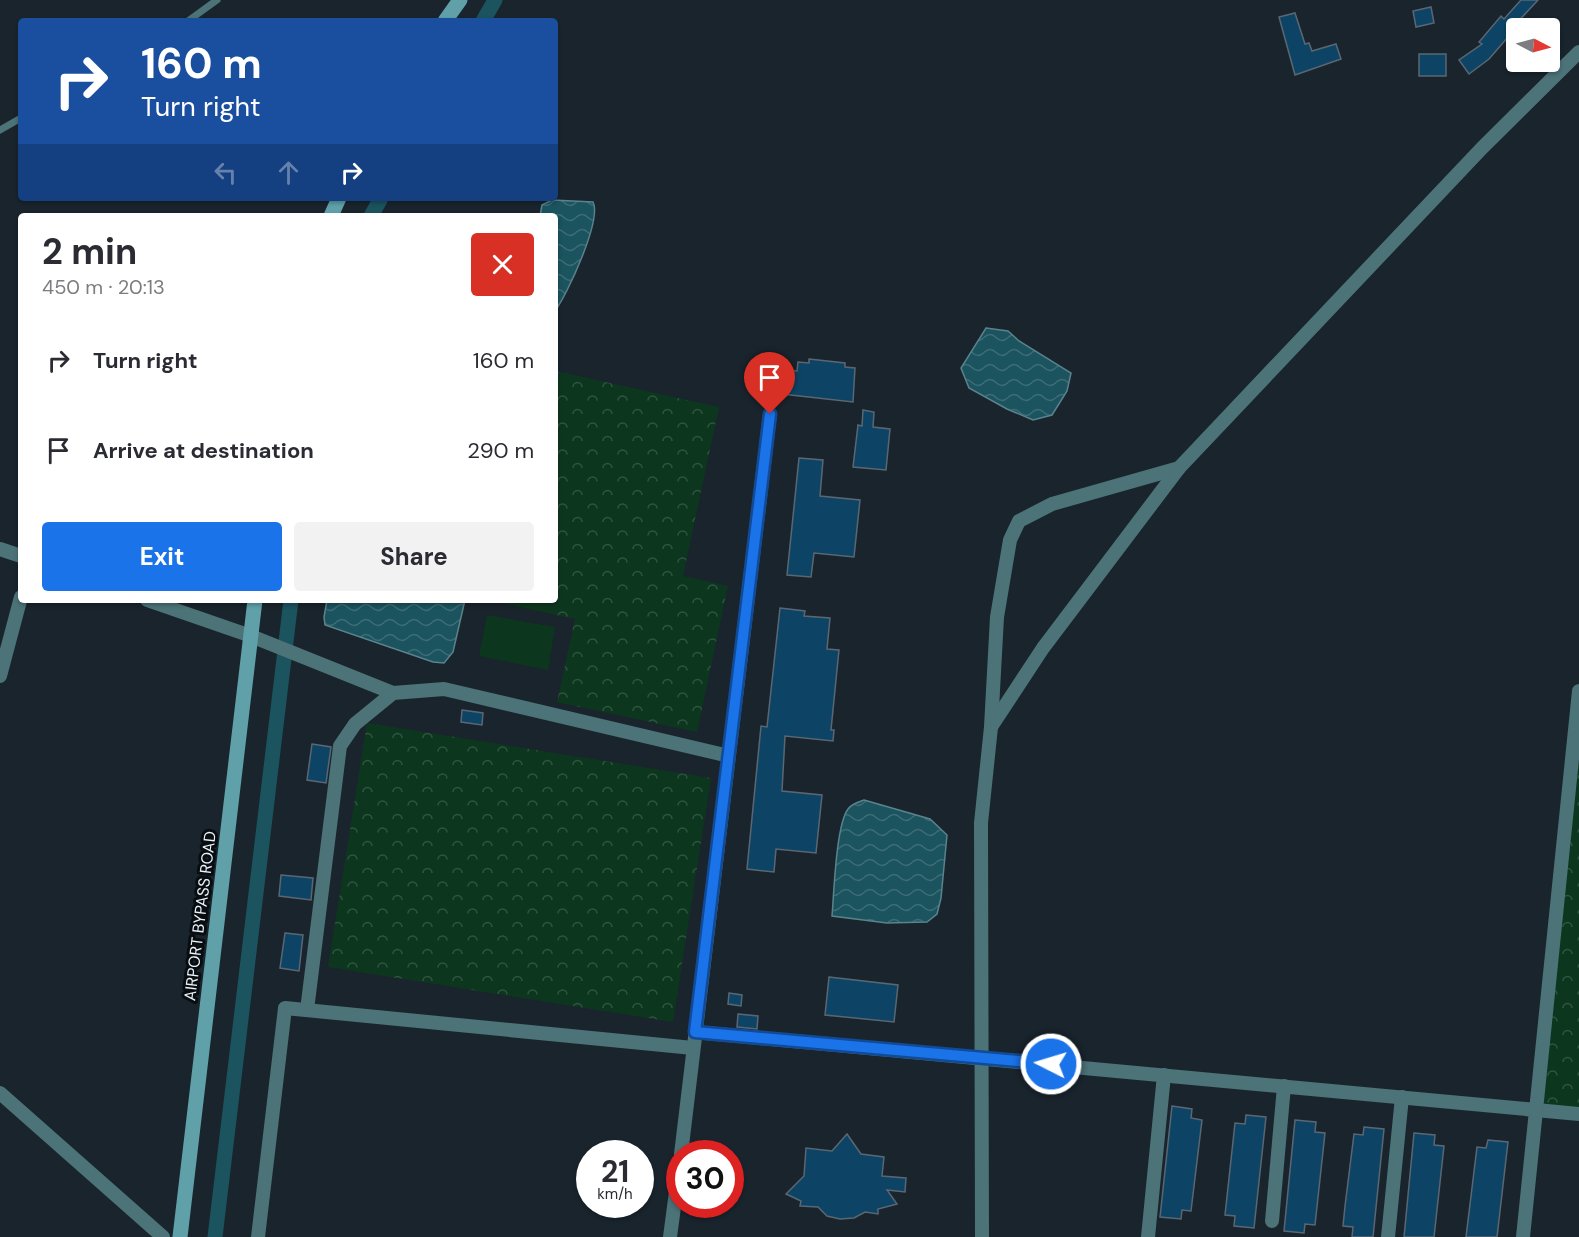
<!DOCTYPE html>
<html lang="en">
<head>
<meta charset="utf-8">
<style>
  :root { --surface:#fff; --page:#f2f2f3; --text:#2b2b33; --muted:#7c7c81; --accent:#1a73e8 }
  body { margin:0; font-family:"DM Sans",sans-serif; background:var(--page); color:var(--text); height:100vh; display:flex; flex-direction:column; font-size:22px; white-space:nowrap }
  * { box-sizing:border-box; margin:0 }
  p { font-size:20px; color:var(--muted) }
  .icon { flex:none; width:33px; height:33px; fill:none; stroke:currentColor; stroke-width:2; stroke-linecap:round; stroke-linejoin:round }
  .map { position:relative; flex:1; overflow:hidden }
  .panel { position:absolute; left:18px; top:213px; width:540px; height:390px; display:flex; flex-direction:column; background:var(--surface); border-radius:6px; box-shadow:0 2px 4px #0004 }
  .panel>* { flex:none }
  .guide { position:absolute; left:18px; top:18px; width:540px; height:183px; border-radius:6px; box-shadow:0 2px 4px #0004; background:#1a4fa0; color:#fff; overflow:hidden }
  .needle { width:39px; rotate:96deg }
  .controls { position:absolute; left:1506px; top:18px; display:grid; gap:12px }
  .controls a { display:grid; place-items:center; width:54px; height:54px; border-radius:6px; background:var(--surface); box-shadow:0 2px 4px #0004; font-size:30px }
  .speed { position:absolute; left:576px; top:1140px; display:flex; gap:12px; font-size:30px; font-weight:700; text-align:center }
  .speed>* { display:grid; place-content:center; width:78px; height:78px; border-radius:50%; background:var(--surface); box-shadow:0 2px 4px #0004; line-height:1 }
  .speed small { font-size:15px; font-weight:400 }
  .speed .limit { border:9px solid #d22; background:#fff; color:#111 }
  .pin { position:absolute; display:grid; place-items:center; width:51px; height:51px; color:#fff; margin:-62px -26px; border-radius:50% 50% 50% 0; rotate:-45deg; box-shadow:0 0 6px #0007 }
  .pin .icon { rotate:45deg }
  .me { position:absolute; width:66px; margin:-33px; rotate:275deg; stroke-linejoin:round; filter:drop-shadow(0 0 4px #0008) }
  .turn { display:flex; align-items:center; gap:21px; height:126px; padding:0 24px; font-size:27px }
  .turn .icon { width:78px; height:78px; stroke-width:2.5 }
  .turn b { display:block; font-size:42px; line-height:51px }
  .lanes { display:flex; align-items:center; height:57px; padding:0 24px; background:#0003; justify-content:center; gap:30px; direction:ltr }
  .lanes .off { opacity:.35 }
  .round { display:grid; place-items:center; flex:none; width:63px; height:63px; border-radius:6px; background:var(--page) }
  .head { display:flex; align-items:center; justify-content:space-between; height:102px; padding:0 24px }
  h1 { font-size:36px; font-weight:700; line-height:45px }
  .primary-button { display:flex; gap:12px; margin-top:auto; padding:12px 24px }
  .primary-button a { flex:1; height:69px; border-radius:6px; background:var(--accent); color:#fff; font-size:24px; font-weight:700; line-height:69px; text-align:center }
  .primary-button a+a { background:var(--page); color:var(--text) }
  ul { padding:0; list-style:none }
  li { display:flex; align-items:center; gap:18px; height:90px; padding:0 24px }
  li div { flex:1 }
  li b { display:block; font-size:22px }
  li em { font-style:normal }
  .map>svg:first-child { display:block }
  .grass { fill:#0d361f }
  .forest { fill:url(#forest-crowns) }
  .water { fill:url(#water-waves); stroke:#5a838d; stroke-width:1.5 }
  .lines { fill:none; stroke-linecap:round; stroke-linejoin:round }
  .canal { stroke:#1b535e; stroke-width:15 }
  .building { fill:#0d4466; stroke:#5a6772; stroke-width:1.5 }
  .lane { stroke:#4b7378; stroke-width:7 }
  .street { stroke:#4b7378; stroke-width:14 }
  .secondary { stroke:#5fa0a9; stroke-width:15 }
  .route-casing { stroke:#114b97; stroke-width:15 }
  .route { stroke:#1a73e8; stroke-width:10 }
  .labels { text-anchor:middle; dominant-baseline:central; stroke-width:6; stroke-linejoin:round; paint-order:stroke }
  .street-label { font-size:16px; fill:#ecf4fa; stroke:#080d11 }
</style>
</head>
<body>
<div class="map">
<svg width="1579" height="1237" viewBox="0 0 1579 1237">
  <defs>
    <pattern id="forest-crowns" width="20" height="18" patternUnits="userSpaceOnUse" patternTransform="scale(1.5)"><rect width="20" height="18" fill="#0d361f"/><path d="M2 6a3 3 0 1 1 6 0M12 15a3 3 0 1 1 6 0" fill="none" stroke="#305440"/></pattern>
    <pattern id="water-waves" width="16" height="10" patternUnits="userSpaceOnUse" patternTransform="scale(1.5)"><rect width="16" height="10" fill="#1b535e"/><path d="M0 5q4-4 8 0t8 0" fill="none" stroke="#3c6c76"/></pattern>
  </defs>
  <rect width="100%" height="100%" fill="#19242d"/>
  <path class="grass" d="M487,615L555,627L548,670L479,656Z"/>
  <g class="forest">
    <path d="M555,371L719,407L683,576L728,586L697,732L557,702L575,619L488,600H555Z"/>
    <path d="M367,723L711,778L673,1022L328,967Z"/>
    <path d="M1579,759V1114L1535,1109Z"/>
  </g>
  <g class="water">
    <path d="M552,200L593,202C602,220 567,295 555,311V216H540L542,205Z"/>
    <path d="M986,328L1008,331L1019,341L1071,373L1067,391L1052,415L1033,420L1007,409L969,388L961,368Z"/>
    <path d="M327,600H465L453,652L444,663L433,662L325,625L324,617Z"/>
    <path d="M864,800L930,819L947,835L941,898L937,914L927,922L887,923L832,916C834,893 836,825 848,809C851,804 858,802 864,800Z"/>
  </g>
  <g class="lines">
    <g class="canal">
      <path d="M483,21L495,0"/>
      <path d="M371,216L381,198"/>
      <path d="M215,1237L291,600"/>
    </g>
  </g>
  <g class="building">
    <path d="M1521,0H1538L1513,27L1515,29L1489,59L1469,74L1459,60L1482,44L1479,42L1501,16L1504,19Z"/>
    <path d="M1431,7L1434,23L1416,27L1413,11Z"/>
    <path d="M1295,13L1305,44L1309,43L1312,51L1336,44L1341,59L1295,75L1279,17Z"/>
    <rect x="1419" y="54" width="27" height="22"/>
    <path d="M809,359L845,363V367L855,368L853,402L773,393L776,369L797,371L798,362L809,363Z"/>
    <path d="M863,410L874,412L873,427L890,429L886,470L853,467L858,425L862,426Z"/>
    <path d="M799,458L823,460L820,496L860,500L854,557L814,553L811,577L787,575Z"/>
    <path d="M780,608L805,611L804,616L830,618L827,649L839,650L831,730H834L833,741L785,736L782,791L822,795L816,853L776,849L774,872L747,869L761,726L767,727Z"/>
    <path d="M462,710L483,713L482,725L461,722Z"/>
    <path d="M312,744L331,747L326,783L307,780Z"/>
    <path d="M281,875L313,878L311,900L279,896Z"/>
    <path d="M285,933L303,935L299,971L280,968Z"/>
    <path d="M829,977L898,985L894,1022L825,1015Z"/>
    <path d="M729,993L742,995L741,1006L728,1004Z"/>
    <path d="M738,1014L758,1016L757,1029L737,1027Z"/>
    <path d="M1172,1106L1192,1109L1191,1118L1202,1120L1191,1211L1182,1210L1181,1219L1160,1217Z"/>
    <path d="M1246,1115L1266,1117L1254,1228L1234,1226L1235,1216L1225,1215L1235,1123L1245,1124Z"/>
    <path d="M1295,1120L1316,1122L1315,1132L1325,1133L1315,1225L1305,1224L1304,1233L1284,1231Z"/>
    <path d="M1364,1127L1384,1129L1373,1237H1352L1353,1227L1343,1226L1345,1206L1354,1134L1363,1135Z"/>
    <path d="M1414,1133L1435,1135L1434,1145L1444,1146L1434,1237H1404Z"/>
    <path d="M847,1134L861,1154L884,1157L882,1176L906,1178L905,1192L887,1190L897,1204L878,1209V1214L865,1212L854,1218L840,1219L827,1216L818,1207L800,1206L801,1201L786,1194L804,1176L806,1148L832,1151Z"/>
    <path d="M1488,1140L1508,1142L1497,1237H1466L1477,1147L1486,1148Z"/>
  </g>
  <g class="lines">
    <g class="lane">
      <path d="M188,21L217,0"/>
      <path d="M0,130L21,118"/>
    </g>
    <g class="street">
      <path d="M0,549L21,556"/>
      <path d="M147,600L251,636L393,693"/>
      <path d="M0,676L21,597"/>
      <path d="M991,727L997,617L1010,540L1019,521L1052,504L1179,468"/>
      <path d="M307,1010L340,746L355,724L393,693L444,689L729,756"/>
      <path d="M695,1032L1579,1114"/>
      <path d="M0,1093L163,1237"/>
      <path d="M681,1154L770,414"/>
      <path d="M1272,1221L1284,1086"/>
      <path d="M258,1237L285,1008L693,1048"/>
      <path d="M670,1237L680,1162"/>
      <path d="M982,1237L981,823L991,727L1043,648L1179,468L1482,148L1579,52"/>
      <path d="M1148,1237L1164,1075"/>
      <path d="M1388,1237L1402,1097"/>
      <path d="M1523,1237L1579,691"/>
    </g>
    <g class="secondary">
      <path d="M445,21L460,0"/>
      <path d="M331,216L339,198"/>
      <path d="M180,1237L255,600"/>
    </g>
  </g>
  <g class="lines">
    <g class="route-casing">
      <path id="route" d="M770,414L695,1032L1051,1064"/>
    </g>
    <use href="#route" class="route"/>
  </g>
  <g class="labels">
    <g class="street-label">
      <text transform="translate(200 916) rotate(-83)">AIRPORT BYPASS ROAD</text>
    </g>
  </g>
</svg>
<div class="controls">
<a><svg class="needle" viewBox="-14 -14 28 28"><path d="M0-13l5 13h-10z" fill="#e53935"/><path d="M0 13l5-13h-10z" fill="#7c7c81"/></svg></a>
</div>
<div class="speed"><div>21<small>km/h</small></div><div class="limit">30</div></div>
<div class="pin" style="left:770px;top:414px;background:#d93025"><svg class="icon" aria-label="arrive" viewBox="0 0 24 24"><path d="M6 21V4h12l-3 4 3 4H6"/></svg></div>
<svg class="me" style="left:1051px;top:1064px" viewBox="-20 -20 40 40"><circle r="17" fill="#1a73e8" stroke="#fff" stroke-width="3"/><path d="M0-11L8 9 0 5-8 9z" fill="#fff"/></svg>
<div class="guide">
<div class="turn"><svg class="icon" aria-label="right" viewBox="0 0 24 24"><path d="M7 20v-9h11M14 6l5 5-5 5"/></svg><div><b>160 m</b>Turn right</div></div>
<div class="lanes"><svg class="icon off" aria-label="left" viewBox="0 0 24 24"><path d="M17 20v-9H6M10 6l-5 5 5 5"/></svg><svg class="icon off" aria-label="ahead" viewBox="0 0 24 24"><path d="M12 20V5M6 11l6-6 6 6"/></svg><svg class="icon" aria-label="right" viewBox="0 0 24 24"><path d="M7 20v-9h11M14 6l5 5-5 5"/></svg></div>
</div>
<section class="panel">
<div class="head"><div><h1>2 min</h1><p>450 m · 20:13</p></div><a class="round" style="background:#d93025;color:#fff"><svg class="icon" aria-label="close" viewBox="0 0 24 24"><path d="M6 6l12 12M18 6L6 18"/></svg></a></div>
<ul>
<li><svg class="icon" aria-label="right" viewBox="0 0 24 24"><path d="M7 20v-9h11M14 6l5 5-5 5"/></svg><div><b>Turn right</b></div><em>160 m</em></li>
<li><svg class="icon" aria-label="arrive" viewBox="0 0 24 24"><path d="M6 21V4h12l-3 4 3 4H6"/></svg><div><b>Arrive at destination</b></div><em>290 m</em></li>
</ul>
<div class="primary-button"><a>Exit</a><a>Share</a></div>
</section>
</div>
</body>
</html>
